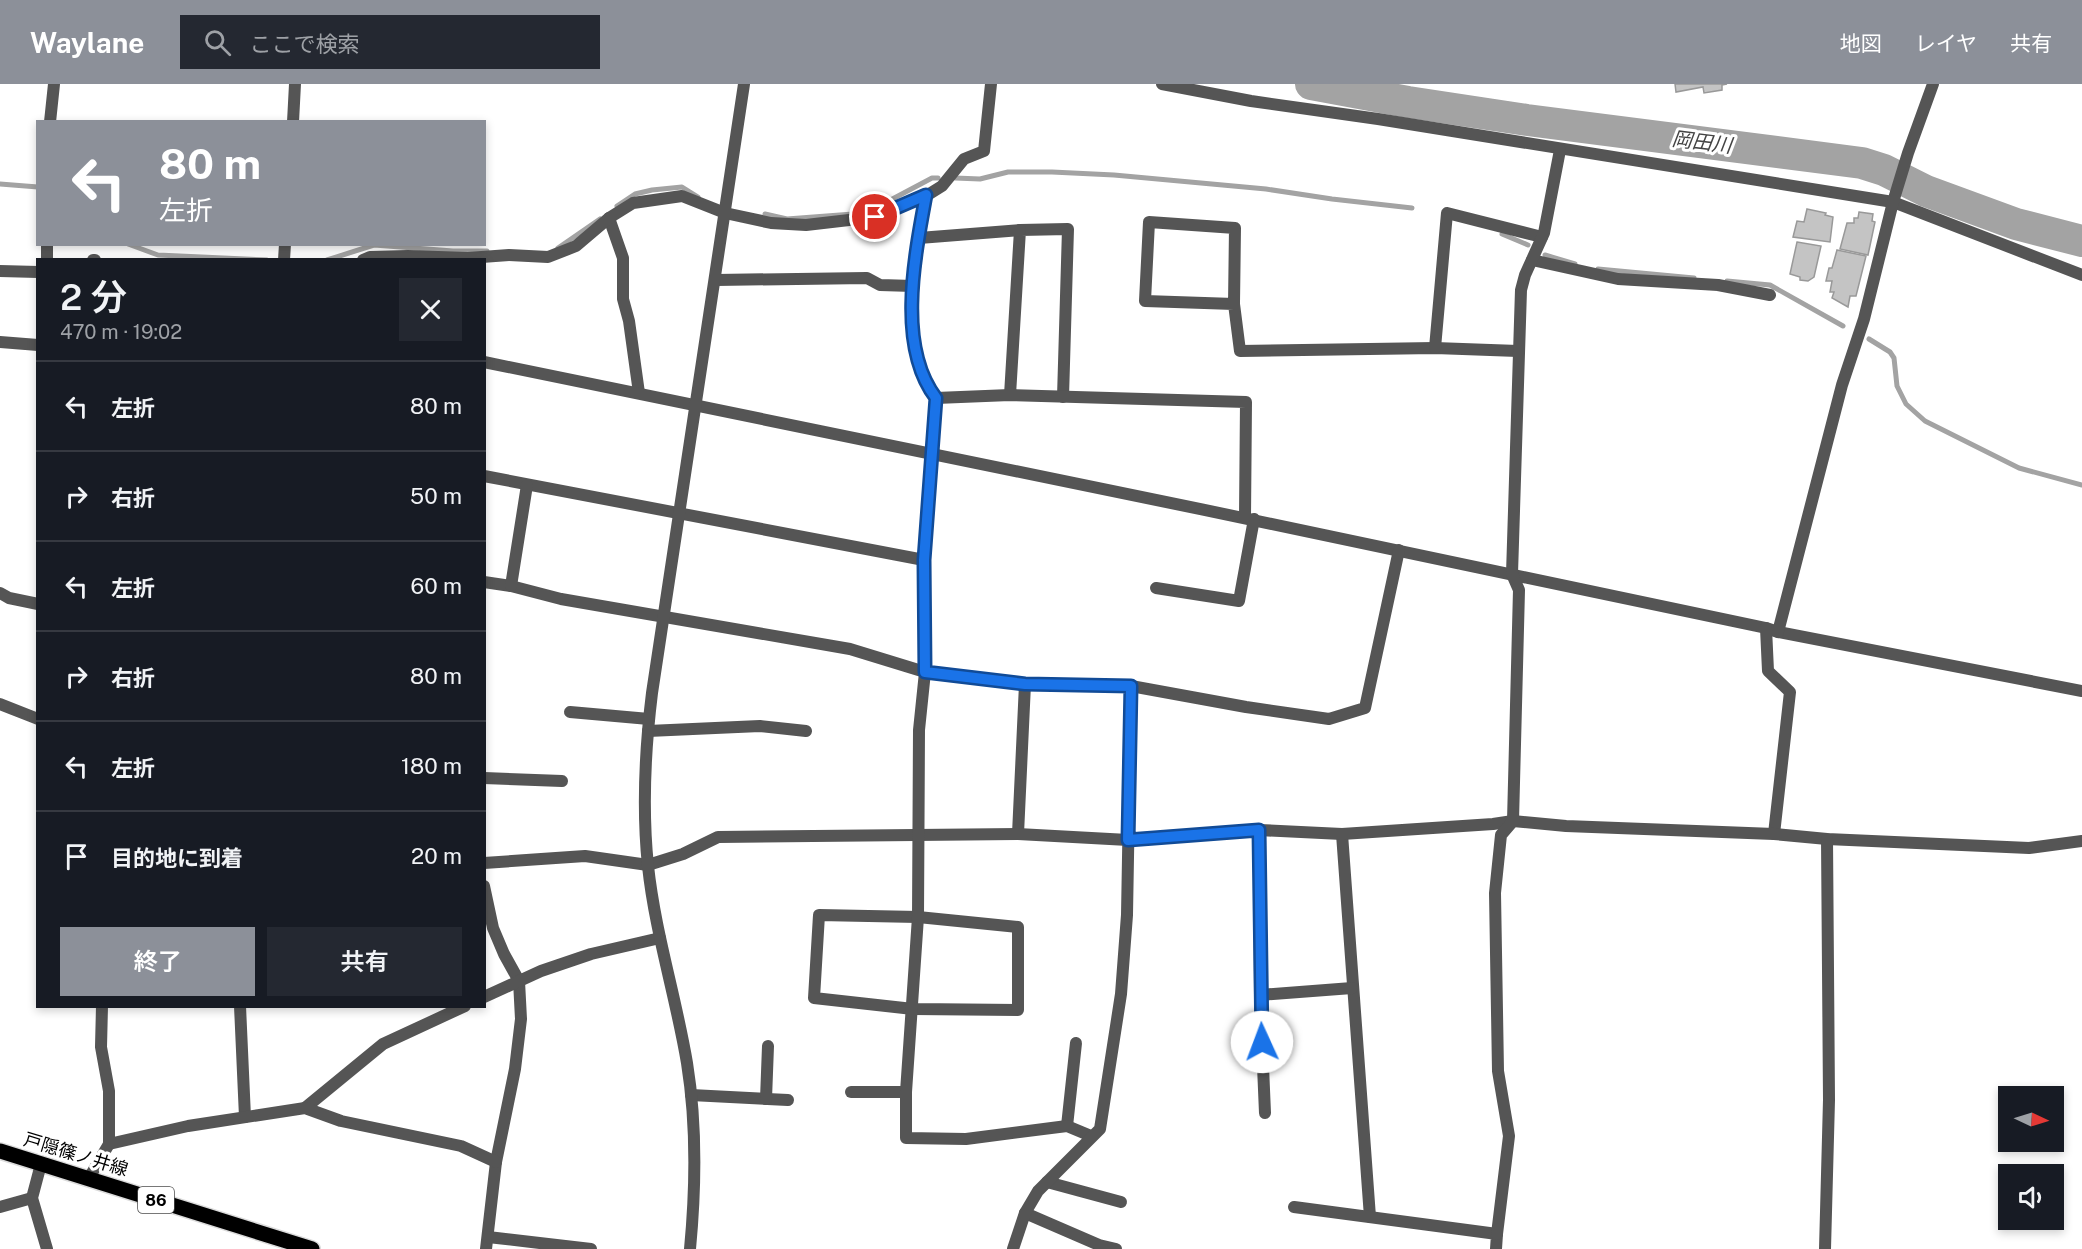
<!DOCTYPE html>
<html lang="ja">
<head>
<meta charset="utf-8">
<style>
  :root { --surface:#171b24; --page:#242831; --text:#f1f3f6; --muted:#9ea1a6; --line:#363941; --accent:#8c9099 }
  body { margin:0; font-family:"Public Sans","Noto Sans JP",sans-serif; background:var(--page); color:var(--text); height:100vh; display:flex; flex-direction:column; font-size:22px; white-space:nowrap }
  * { box-sizing:border-box; margin:0 }
  p { font-size:20px; color:var(--muted) }
  .icon { flex:none; width:33px; height:33px; fill:none; stroke:currentColor; stroke-width:2; stroke-linecap:round; stroke-linejoin:round }
  .map { position:relative; flex:1; overflow:hidden }
  .details { position:absolute; left:36px; top:174px; width:450px; height:750px; display:flex; flex-direction:column; background:var(--surface); border-radius:0px; box-shadow:0 3px 9px #0003 }
  .details>* { flex:none }
  .hud { position:absolute; left:36px; top:36px; width:450px; height:126px; border-radius:0px; box-shadow:0 3px 9px #0003; background:#8c9099; color:#fff; overflow:hidden }
  .needle { width:39px; rotate:94deg }
  .controls { position:absolute; left:1998px; top:1002px; display:grid; gap:12px }
  .controls a { display:grid; place-items:center; width:66px; height:66px; border-radius:0px; background:var(--surface); box-shadow:0 3px 9px #0003; font-size:30px }
  .pin { position:absolute; display:grid; place-items:center; width:51px; height:51px; color:#fff; margin:-26px; border:3px solid #fff; border-radius:50%; box-shadow:0 2px 6px #0007 }
  .me { position:absolute; width:66px; margin:-33px; rotate:358deg; stroke-linejoin:round; filter:drop-shadow(0 0 4px #0008) }
  .turn { display:flex; align-items:center; gap:21px; height:126px; padding:0 24px; font-size:27px }
  .turn .icon { width:78px; height:78px; stroke-width:2.5 }
  .turn b { display:block; font-size:42px; line-height:51px }
  .round { display:grid; place-items:center; flex:none; width:63px; height:63px; border-radius:0px; background:var(--page) }
  .head { display:flex; align-items:center; justify-content:space-between; height:102px; padding:0 24px }
  h1 { font-size:36px; font-weight:600; line-height:45px }
  .action { display:flex; gap:12px; margin-top:auto; padding:12px 24px }
  .action a { flex:1; height:69px; border-radius:0px; background:var(--accent); color:#fff; font-size:24px; font-weight:600; line-height:69px; text-align:center }
  .action a+a { background:var(--page); color:var(--text) }
  ul { padding:0; list-style:none }
  li { display:flex; align-items:center; gap:18px; height:90px; padding:0 24px; border-top:2px solid var(--line) }
  li div { flex:1 }
  li b { display:block; font-size:22px }
  li em { font-style:normal }
  header { display:flex; align-items:center; gap:36px; box-sizing:border-box; height:84px; padding:0 30px; background:var(--accent); color:#fff }
  header strong { font-size:28px }
  nav { display:flex; gap:33px; margin-inline-start:auto; font-size:21px }
  .search { width:420px; height:54px; background:var(--page); display:flex; align-items:center; gap:15px; box-sizing:border-box; padding:0 21px; border-radius:0px; color:var(--muted); font-size:22px }
  .map>svg:first-child { display:block }
  .lines { fill:none; stroke-linecap:round; stroke-linejoin:round }
  .stream { stroke:#a3a3a3; stroke-width:5 }
  .river { stroke:#a3a3a3; stroke-width:32 }
  .building { fill:#c4c4c4; stroke:#999; stroke-width:1.5 }
  .primary-casing { stroke:#dbdbdb; stroke-width:18 }
  .minor { stroke:#555; stroke-width:12 }
  .tertiary { stroke:#555; stroke-width:12 }
  .primary { stroke:#000; stroke-width:15 }
  .route-casing { stroke:#114b97; stroke-width:15 }
  .route { stroke:#1a73e8; stroke-width:10 }
  .labels { text-anchor:middle; dominant-baseline:central; stroke-width:6; stroke-linejoin:round; paint-order:stroke }
  .shield { fill:#fff; stroke:#4c4c4c; stroke-width:1.5 }
  .shield-label { font-size:16px; font-weight:bold; fill:#000 }
  .street-label { font-size:18px; fill:#000; stroke:#fff }
  .water-label { font-size:20px; font-style:italic; fill:#444; stroke:#fff }
</style>
</head>
<body>
<header>
<strong>Waylane</strong>
<div class="search"><svg class="icon" aria-label="search" viewBox="0 0 24 24"><circle cx="10" cy="10" r="6"/><path d="M15 15l6 6"/></svg>ここで検索</div>
<nav><a>地図</a><a>レイヤ</a><a>共有</a></nav>
</header>
<div class="map">
<svg width="2082" height="1165" viewBox="0 0 2082 1165">
  <rect width="100%" height="100%" fill="#fff"/>
  <g class="lines">
    <g class="stream">
      <path d="M955,94L980,95L1008,88H1052L1114,91L1266,105L1332,115L1412,124"/>
      <path d="M0,100L38,103"/>
      <path d="M617,122L635,110L652,106L682,103L698,113"/>
      <path d="M765,130L787,135L866,129L932,94H938"/>
      <path d="M1502,150L1528,161"/>
      <path d="M128,160L158,171L267,176"/>
      <path d="M558,164L600,135"/>
      <path d="M1545,171L1575,180"/>
      <path d="M327,176L374,161L453,167H487"/>
      <path d="M1598,185L1694,194"/>
      <path d="M1727,197L1770,201L1843,242"/>
      <path d="M1869,255L1890,268L1894,274L1897,302L1906,320L1925,337L2019,384L2082,401"/>
    </g>
    <path class="river" d="M1311,0L1408,18L1527,36L1862,79L1884,86L1926,107L2016,140L2082,157"/>
  </g>
  <g class="building">
    <path d="M1675,0H1727L1722,1V6L1704,9L1703,3L1676,8Z"/>
    <path d="M1807,125L1826,129L1825,131L1833,133L1830,158L1793,153L1797,137L1804,138Z"/>
    <path d="M1859,128L1873,130L1872,137L1875,138L1868,171L1840,165L1847,139H1854V134H1858Z"/>
    <path d="M1797,158L1821,162L1814,193L1808,197L1800,196V193L1790,190Z"/>
    <path d="M1837,166L1866,172L1856,212H1850L1848,223L1832,214L1834,208H1830L1832,197H1826L1829,184H1832Z"/>
  </g>
  <g class="lines">
    <g class="primary-casing">
      <path id="primary" d="M0,1067L312,1165"/>
    </g>
    <g class="minor">
      <path d="M1162,0L1251,17L1378,35L1893,118L2082,191"/>
      <path d="M50,38L54,0"/>
      <path d="M293,38L295,0"/>
      <path d="M609,134L623,174V215L629,237L639,309"/>
      <path d="M919,154L926,112"/>
      <path d="M47,160V176"/>
      <path d="M93,176H95"/>
      <path d="M284,176L285,160"/>
      <path d="M363,176L370,173L408,172L468,174L509,171L548,173L576,162L609,134L633,119L682,112L725,129L771,139L806,141L875,133L926,112L942,102L964,75L984,67L991,0"/>
      <path d="M1532,176L1618,195L1718,201L1770,211"/>
      <path d="M0,187L38,188"/>
      <path d="M716,196L867,194L880,201L913,202"/>
      <path d="M1234,220L1145,217L1149,138L1235,144L1234,220L1240,267L1435,264L1518,267"/>
      <path d="M0,258L38,261"/>
      <path d="M1435,264L1447,129L1542,153"/>
      <path d="M484,278C912,365 1339,453 1766,544L1778,548L2082,607"/>
      <path d="M1010,311L1020,146L1068,145L1063,313"/>
      <path d="M936,314C902,270 912,205 919,154L1020,146"/>
      <path d="M484,392L924,476"/>
      <path d="M484,498L511,502L561,515L850,565L925,588L1025,600L1131,602L1246,623L1329,635L1365,624L1399,466"/>
      <path d="M511,502L527,401"/>
      <path d="M1156,504L1239,517L1254,435"/>
      <path d="M0,509L9,514L38,520"/>
      <path d="M1766,544L1768,587L1790,608L1774,750"/>
      <path d="M1778,548L1842,301L1864,235L1893,118L1908,69L1933,0"/>
      <path d="M0,620L38,635"/>
      <path d="M570,628L649,635"/>
      <path d="M648,647L760,642L806,647"/>
      <path d="M484,694L562,697"/>
      <path d="M1259,746L1260,911L1265,1029"/>
      <path d="M1018,750L1025,600"/>
      <path d="M1342,750L1370,1133"/>
      <path d="M484,779L585,772L648,781L683,770L718,753L1018,750L1128,756L1259,746L1342,750L1493,740L1513,737L1566,742L1774,750L1827,755L2029,764L2082,757"/>
      <path d="M484,802L493,844L504,870L519,897L521,935L515,985L496,1078L486,1165"/>
      <path d="M819,831L918,833L1018,843V926L913,925L814,914Z"/>
      <path d="M1260,911L1352,904"/>
      <path d="M484,913L541,887L591,870L660,854"/>
      <path d="M240,922L245,1033"/>
      <path d="M851,1008H906"/>
      <path d="M691,1011L788,1016"/>
      <path d="M766,1015L768,962"/>
      <path d="M305,1024L383,960L465,922"/>
      <path d="M1067,1042L1076,959"/>
      <path d="M1091,1052L1067,1042L966,1055L906,1054V1008L918,833L919,646L925,588L924,476L936,314L1010,311L1246,318L1245,433"/>
      <path d="M109,1060L188,1042L305,1024L341,1037L461,1062L496,1078"/>
      <path d="M41,1080L32,1114L47,1165"/>
      <path d="M89,1094L109,1060V1007L101,963L102,922"/>
      <path d="M1047,1098L1121,1118"/>
      <path d="M0,1123L32,1114"/>
      <path d="M1294,1123L1497,1150L1496,1165"/>
      <path d="M1025,1129L1099,1161L1116,1165"/>
      <path d="M1497,1150L1509,1052L1498,987L1495,809L1501,751L1513,737L1519,506L1512,490L1521,206L1525,191L1544,149L1560,66"/>
      <path d="M488,1153L591,1165"/>
      <path d="M1013,1165L1025,1129L1038,1107L1100,1045L1121,910L1127,831L1131,602"/>
      <path d="M1825,1165L1829,1016L1827,755"/>
    </g>
    <path class="tertiary" d="M690,1165C696,1102 697,1041 687,979C676,913 655,848 648,782C642,724 645,666 652,609L744,0"/>
    <use href="#primary" class="primary"/>
  </g>
  <g class="lines">
    <g class="route-casing">
      <path id="route" d="M875,133L926,111C915,171 896,262 936,314L924,476L925,588L1025,600L1131,602L1128,756L1259,746L1262,958"/>
    </g>
    <use href="#route" class="route"/>
  </g>
  <g class="labels">
    <rect class="shield" x="138" y="1103" width="36" height="26" rx="4.5"/>
    <g class="shield-label">
      <text x="156" y="1116">86</text>
    </g>
    <g class="street-label">
      <text transform="translate(76 1070) rotate(17)">戸隠篠ノ井線</text>
    </g>
    <g class="water-label">
      <text transform="translate(1702 58) rotate(7)">岡田川</text>
    </g>
  </g>
</svg>
<div class="controls">
<a><svg class="needle" viewBox="-14 -14 28 28"><path d="M0-13l5 13h-10z" fill="#e53935"/><path d="M0 13l5-13h-10z" fill="#9ea1a6"/></svg></a>
<a><svg class="icon" aria-label="sound" viewBox="0 0 24 24"><path d="M4 9h4l5-4v14l-5-4H4zM17 9q2 3 0 6"/></svg></a>
</div>
<div class="pin" style="left:875px;top:133px;background:#d93025"><svg class="icon" aria-label="arrive" viewBox="0 0 24 24"><path d="M6 21V4h12l-3 4 3 4H6"/></svg></div>
<svg class="me" style="left:1262px;top:958px" viewBox="-20 -20 40 40"><circle r="19" fill="#fff"/><path d="M0-13L10 11 0 6-10 11z" fill="#1a73e8"/></svg>
<div class="hud">
<div class="turn"><svg class="icon" aria-label="left" viewBox="0 0 24 24"><path d="M17 20v-9H6M10 6l-5 5 5 5"/></svg><div><b>80 m</b>左折</div></div>
</div>
<section class="details">
<div class="head"><div><h1>2 分</h1><p>470 m · 19:02</p></div><a class="round"><svg class="icon" aria-label="close" viewBox="0 0 24 24"><path d="M6 6l12 12M18 6L6 18"/></svg></a></div>
<ul>
<li><svg class="icon" aria-label="left" viewBox="0 0 24 24"><path d="M17 20v-9H6M10 6l-5 5 5 5"/></svg><div><b>左折</b></div><em>80 m</em></li>
<li><svg class="icon" aria-label="right" viewBox="0 0 24 24"><path d="M7 20v-9h11M14 6l5 5-5 5"/></svg><div><b>右折</b></div><em>50 m</em></li>
<li><svg class="icon" aria-label="left" viewBox="0 0 24 24"><path d="M17 20v-9H6M10 6l-5 5 5 5"/></svg><div><b>左折</b></div><em>60 m</em></li>
<li><svg class="icon" aria-label="right" viewBox="0 0 24 24"><path d="M7 20v-9h11M14 6l5 5-5 5"/></svg><div><b>右折</b></div><em>80 m</em></li>
<li><svg class="icon" aria-label="left" viewBox="0 0 24 24"><path d="M17 20v-9H6M10 6l-5 5 5 5"/></svg><div><b>左折</b></div><em>180 m</em></li>
<li><svg class="icon" aria-label="arrive" viewBox="0 0 24 24"><path d="M6 21V4h12l-3 4 3 4H6"/></svg><div><b>目的地に到着</b></div><em>20 m</em></li>
</ul>
<div class="action"><a>終了</a><a>共有</a></div>
</section>
</div>
</body>
</html>
